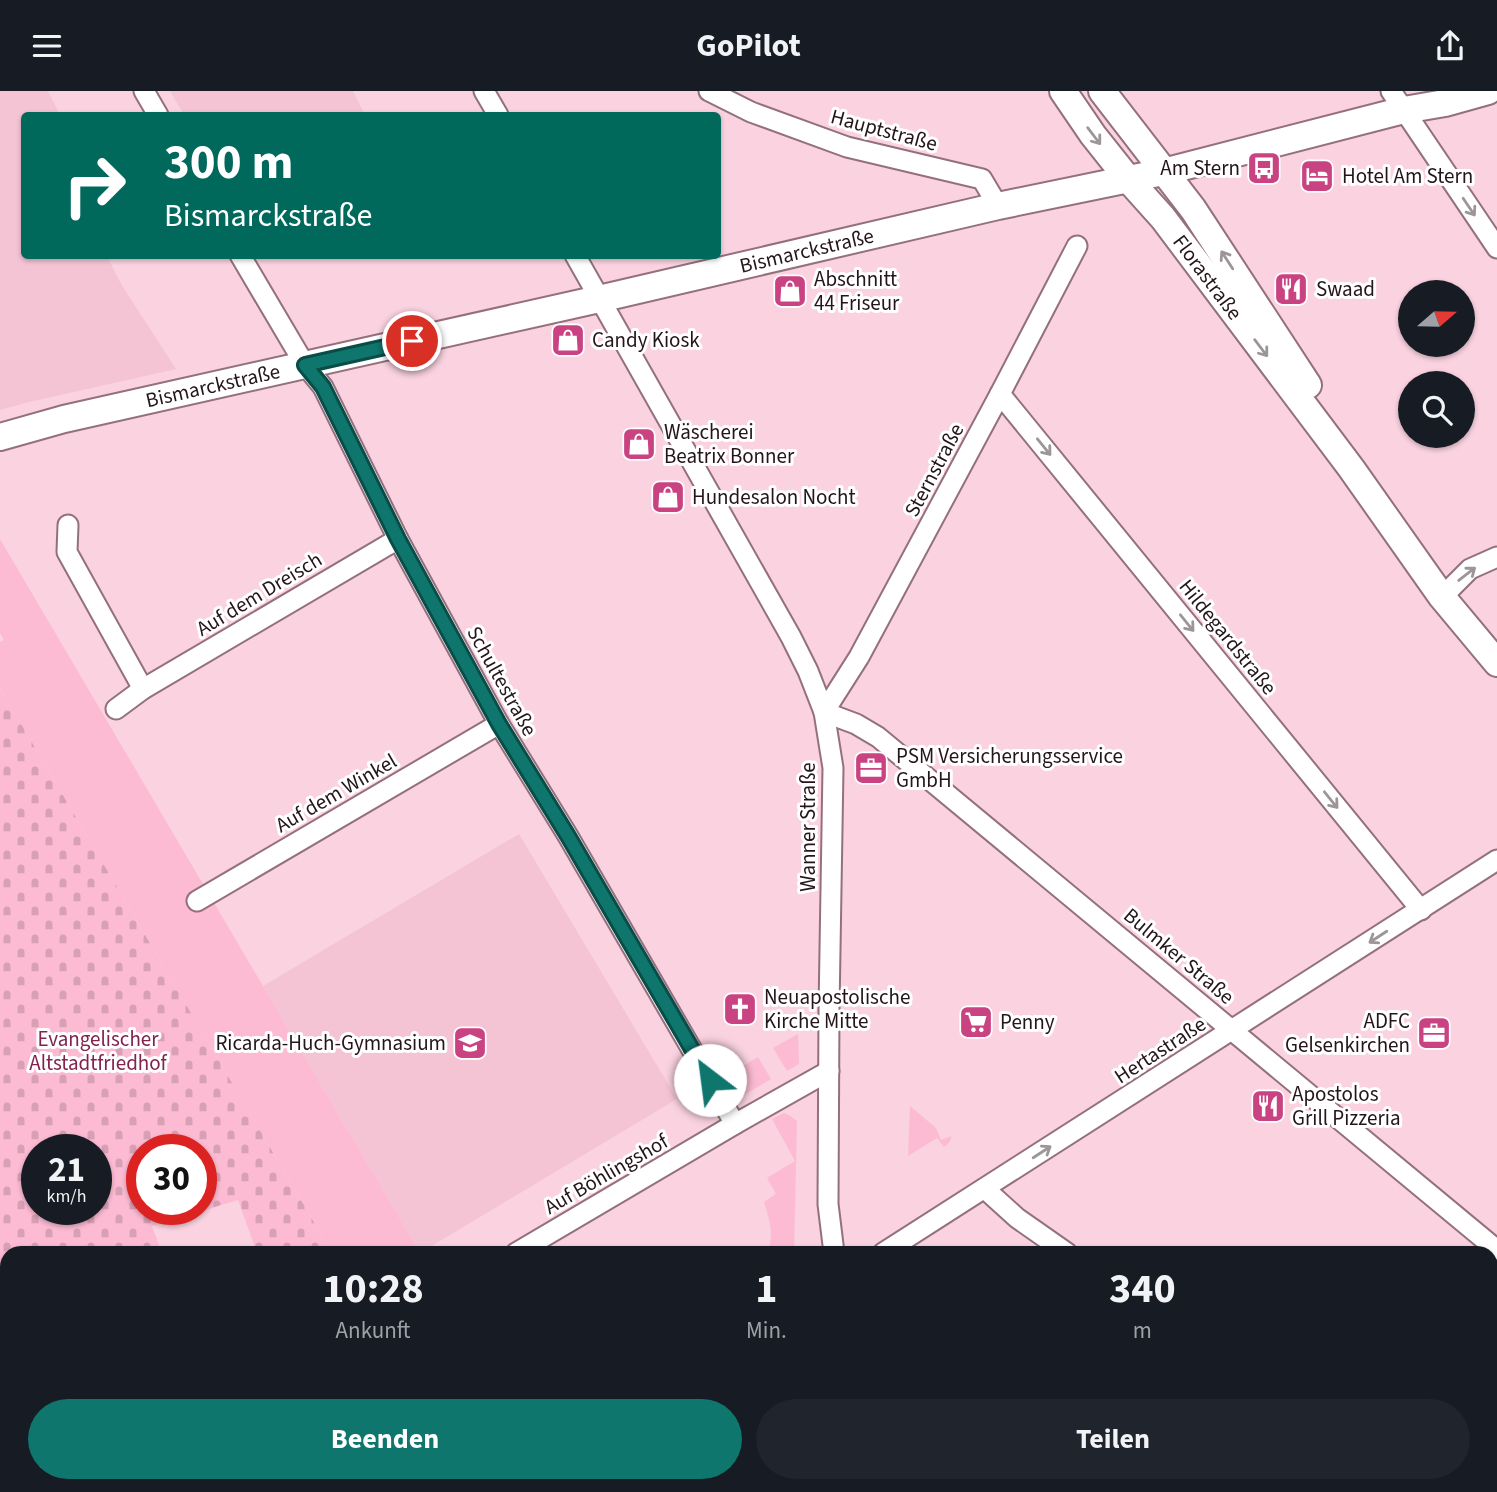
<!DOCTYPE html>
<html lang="de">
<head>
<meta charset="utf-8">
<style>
  :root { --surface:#171b24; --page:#20242c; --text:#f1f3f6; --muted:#9ea1a6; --accent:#0f766e }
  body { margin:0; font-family:"Source Sans 3",sans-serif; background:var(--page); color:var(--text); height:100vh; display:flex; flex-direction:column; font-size:26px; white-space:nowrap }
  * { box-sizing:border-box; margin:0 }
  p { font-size:23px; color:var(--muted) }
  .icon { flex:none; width:38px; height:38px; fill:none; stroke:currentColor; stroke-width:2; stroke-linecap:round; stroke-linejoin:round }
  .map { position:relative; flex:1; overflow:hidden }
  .details { position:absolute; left:0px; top:1155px; width:1498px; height:247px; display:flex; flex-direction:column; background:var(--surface); border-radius:21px 21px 0 0; box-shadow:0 2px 5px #0004 }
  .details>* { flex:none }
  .banner { position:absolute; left:21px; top:21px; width:700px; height:147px; border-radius:7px; box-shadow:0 2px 5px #0004; background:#00695c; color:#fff; overflow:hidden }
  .needle { width:46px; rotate:70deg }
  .fabs { position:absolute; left:1398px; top:189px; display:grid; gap:14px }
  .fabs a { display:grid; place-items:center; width:77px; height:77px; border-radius:50%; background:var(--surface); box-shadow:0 2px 5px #0004; font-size:35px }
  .speed { position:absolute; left:21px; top:1043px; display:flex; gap:14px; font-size:35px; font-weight:700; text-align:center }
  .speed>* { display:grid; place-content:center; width:91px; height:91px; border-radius:50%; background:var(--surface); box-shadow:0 2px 5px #0004; line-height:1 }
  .speed small { font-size:18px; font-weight:400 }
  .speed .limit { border:10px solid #d22; background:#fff; color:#111 }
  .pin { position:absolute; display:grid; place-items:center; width:60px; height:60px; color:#fff; margin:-30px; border:4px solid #fff; border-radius:50%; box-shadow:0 2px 7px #0007 }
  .me { position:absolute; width:77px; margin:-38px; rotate:330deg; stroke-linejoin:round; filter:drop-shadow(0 0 5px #0008) }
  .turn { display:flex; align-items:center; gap:24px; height:147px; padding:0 28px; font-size:32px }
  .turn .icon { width:91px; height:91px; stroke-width:2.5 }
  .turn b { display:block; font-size:49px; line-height:60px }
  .eta { display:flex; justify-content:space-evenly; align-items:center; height:119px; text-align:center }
  .eta b { font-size:42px; font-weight:700; line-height:49px }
  .cta { display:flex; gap:14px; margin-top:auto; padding:14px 28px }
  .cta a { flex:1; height:80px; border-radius:42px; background:var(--accent); color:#fff; font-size:28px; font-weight:700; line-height:80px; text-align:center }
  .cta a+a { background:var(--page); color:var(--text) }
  header { display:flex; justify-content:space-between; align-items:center; height:91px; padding:0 28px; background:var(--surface); font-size:32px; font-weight:700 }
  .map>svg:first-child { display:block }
  .built { fill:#f4c4d5 }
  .green { fill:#fcbbd3 }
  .cemetery { fill:url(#cemetery-stones); fill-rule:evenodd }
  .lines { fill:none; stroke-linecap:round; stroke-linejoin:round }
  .street-casing { stroke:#94707d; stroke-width:23 }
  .secondary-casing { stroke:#94707d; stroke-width:30 }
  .primary-casing { stroke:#94707d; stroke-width:33 }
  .street { stroke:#fff; stroke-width:19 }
  .secondary { stroke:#fff; stroke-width:26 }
  .primary { stroke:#fff; stroke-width:30 }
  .oneway { stroke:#9c9698 }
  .route-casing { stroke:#0a4d48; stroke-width:18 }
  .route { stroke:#0f766e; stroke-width:12 }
  .labels { text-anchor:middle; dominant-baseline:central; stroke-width:6; stroke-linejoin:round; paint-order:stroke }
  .street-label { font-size:21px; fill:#23151a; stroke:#fff }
  .poi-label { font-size:21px; fill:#23151a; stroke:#fff; text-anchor:start }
  .park-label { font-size:21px; fill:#81224f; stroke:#fff }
</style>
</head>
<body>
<header><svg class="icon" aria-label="menu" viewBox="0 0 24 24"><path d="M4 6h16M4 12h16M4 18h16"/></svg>GoPilot<svg class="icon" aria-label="share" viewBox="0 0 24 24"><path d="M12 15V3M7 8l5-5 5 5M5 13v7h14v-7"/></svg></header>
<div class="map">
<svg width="1497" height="1401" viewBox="0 0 1497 1401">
  <defs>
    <pattern id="cemetery-stones" width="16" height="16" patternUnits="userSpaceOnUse" patternTransform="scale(1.75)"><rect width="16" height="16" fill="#fcbbd3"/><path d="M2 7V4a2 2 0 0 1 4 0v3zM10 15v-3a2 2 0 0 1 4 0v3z" fill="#d8a0b5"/></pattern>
  </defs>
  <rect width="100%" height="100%" fill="#fad2e0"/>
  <g class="built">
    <path d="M0,0H48L60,24H24V164L107,165L121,193L176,278L29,311L0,319Z"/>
    <path d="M170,0H353L365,24H184Z"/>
    <path d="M519,743L677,1008L420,1162L263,895Z"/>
    <path d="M1497,1339V1401H1418L1426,1395H1491V1343Z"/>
    <path d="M1195,1395H1300L1292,1401H1200Z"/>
  </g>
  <g class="green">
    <path d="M0,448L420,1162H332L0,597V551L4,549L0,542Z"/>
    <path d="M798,943L799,973L787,980L773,957Z"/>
    <path d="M758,966L771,988L739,1007L726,985Z"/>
    <path d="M910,1015L936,1037L941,1049L951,1045C952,1049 947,1054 944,1056L937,1047L908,1065Z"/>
    <path d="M784,1022L789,1024L797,1030L794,1162H768C774,1140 770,1132 764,1111L776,1103L767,1087L795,1070L772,1028Z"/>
  </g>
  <path class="cemetery" d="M0,597L332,1162H257L238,1109L152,1135L162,1162H7V1227L0,1232ZM37,1059H96V1118H37ZM142,1059H201V1118H142Z"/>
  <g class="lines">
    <g class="street-casing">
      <g id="street">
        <path d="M144,0L158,24"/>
        <path d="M484,0L498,24"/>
        <path d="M709,0L751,21L847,56L982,88L998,115"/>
        <path d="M1391,0L1497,157"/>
        <path d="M240,164L305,274L323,296L398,448L499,633L568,745L735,1033"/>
        <path d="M575,164L791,546L808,580L824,621L833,677L829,919L828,1113L834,1162"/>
        <path d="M1000,303L1421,819"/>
        <path d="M68,434L67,461L143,598"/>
        <path d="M1442,506L1470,478L1497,466"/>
        <path d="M116,618L143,598L398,448"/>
        <path d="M824,621L856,633L878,646L1497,1159"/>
        <path d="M824,621L859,566L1000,303L1077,155"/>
        <path d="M197,810L499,633"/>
        <path d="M985,1098L1017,1127L1067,1162"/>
        <path d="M516,1162L735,1033L829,980"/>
        <path d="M883,1162L1497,769"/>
        <path d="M0,1271L7,1282"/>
        <path d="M78,1395L82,1401"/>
        <path d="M955,1395L959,1401"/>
        <path d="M210,1401L219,1395"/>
        <path d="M558,1401L567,1395"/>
        <path d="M1095,1401L1103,1395"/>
      </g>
    </g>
    <g class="secondary-casing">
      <g id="secondary">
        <path id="s1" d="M1063,0L1093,44L1128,88L1163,127L1351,377L1442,506L1497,572"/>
        <path d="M1102,0L1193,118L1308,294"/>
        <path id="s2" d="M0,346L64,328L599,208L998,115L1163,81L1404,19L1445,12L1488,0"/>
      </g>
    </g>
    <g class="primary-casing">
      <g id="primary">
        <path d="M1491,1317L1497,1313"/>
        <path d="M1387,1401L1395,1395"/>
      </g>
    </g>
    <use href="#street" class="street"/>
    <use href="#secondary" class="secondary"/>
    <use href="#primary" class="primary"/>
  </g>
  <defs><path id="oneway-shaft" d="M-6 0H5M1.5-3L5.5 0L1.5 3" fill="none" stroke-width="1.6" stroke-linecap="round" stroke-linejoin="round" transform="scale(1.75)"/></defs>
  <g class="oneway">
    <use href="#oneway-shaft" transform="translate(1094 45) rotate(53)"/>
    <use href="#oneway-shaft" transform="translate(1469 116) rotate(56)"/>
    <use href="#oneway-shaft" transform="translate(1227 169) rotate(-123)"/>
    <use href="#oneway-shaft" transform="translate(1261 257) rotate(53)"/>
    <use href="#oneway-shaft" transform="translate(1044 356) rotate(51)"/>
    <use href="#oneway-shaft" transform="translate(1467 483) rotate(-38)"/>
    <use href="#oneway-shaft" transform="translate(1187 532) rotate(51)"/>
    <use href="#oneway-shaft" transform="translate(1331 709) rotate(51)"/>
    <use href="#oneway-shaft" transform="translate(1378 846) rotate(147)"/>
    <use href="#oneway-shaft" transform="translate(1042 1061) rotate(-33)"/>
  </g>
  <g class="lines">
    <g class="route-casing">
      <path id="route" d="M412,250L305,274L323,296L398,448L499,633L568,745L710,989"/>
    </g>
    <use href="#route" class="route"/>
  </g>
  <defs>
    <g id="bus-square" transform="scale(1.75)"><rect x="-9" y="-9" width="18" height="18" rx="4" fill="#c94281" stroke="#fff"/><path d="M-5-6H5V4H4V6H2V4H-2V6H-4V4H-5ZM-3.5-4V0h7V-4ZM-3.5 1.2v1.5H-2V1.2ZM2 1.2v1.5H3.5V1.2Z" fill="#fff"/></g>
    <g id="hotel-square" transform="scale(1.75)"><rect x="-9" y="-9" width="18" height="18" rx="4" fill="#c94281" stroke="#fff"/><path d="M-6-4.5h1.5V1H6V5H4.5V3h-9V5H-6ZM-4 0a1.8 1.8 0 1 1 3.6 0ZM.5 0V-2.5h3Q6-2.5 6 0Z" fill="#fff"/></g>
    <g id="restaurant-square" transform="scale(1.75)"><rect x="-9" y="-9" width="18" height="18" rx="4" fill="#c94281" stroke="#fff"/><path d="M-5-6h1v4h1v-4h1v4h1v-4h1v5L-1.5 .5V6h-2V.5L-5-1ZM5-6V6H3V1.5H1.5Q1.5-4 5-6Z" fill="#fff"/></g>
    <g id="shop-square" transform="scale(1.75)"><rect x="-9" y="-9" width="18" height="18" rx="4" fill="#c94281" stroke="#fff"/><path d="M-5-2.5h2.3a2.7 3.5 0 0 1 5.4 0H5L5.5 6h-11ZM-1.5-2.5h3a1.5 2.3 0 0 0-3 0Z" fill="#fff"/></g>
    <g id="office-square" transform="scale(1.75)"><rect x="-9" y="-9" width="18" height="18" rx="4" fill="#c94281" stroke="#fff"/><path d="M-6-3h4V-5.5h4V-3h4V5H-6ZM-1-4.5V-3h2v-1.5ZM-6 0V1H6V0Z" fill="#fff"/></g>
    <g id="church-square" transform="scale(1.75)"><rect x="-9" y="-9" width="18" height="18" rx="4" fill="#c94281" stroke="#fff"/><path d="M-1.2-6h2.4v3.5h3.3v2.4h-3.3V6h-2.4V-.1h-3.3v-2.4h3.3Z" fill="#fff"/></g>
    <g id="supermarket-square" transform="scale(1.75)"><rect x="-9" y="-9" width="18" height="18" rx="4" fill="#c94281" stroke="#fff"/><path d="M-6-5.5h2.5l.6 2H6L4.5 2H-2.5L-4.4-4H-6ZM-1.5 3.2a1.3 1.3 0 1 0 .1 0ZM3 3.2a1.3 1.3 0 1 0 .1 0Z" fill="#fff"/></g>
    <g id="school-square" transform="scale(1.75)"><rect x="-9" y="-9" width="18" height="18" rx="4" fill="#c94281" stroke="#fff"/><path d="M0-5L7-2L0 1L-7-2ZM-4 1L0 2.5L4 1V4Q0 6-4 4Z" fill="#fff"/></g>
  </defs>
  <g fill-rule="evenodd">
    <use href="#bus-square" x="1264" y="77"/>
    <use href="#hotel-square" x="1317" y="85"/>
    <use href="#restaurant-square" x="1291" y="198"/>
    <use href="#shop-square" x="790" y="200"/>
    <use href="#shop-square" x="568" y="249"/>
    <use href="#shop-square" x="639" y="353"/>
    <use href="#shop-square" x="668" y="406"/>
    <use href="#office-square" x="871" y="677"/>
    <use href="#church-square" x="740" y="918"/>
    <use href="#supermarket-square" x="976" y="931"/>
    <use href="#office-square" x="1434" y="942"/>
    <use href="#school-square" x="470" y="952"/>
    <use href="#restaurant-square" x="1268" y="1015"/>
  </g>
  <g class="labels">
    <g class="street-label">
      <text transform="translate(884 39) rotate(15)">Hauptstraße</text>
      <text stroke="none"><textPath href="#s2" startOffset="828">Bismarckstraße</textPath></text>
      <text stroke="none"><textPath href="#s1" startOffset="236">Florastraße</textPath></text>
      <text stroke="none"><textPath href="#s2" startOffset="219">Bismarckstraße</textPath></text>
      <text transform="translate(934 379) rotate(-62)">Sternstraße</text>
      <text transform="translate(259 503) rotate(-31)">Auf dem Dreisch</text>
      <text transform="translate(1228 546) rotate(51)">Hildegardstraße</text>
      <text transform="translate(502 590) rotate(61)">Schultestraße</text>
      <text transform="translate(336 702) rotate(-30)">Auf dem Winkel</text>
      <text transform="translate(808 736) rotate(-90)">Wanner Straße</text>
      <text transform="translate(1179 865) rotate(40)">Bulmker Straße</text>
      <text transform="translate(1160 959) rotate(-33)">Hertastraße</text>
      <text transform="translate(606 1083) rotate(-30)">Auf Böhlingshof</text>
    </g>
    <g class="poi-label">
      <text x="1240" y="77" text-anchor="end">Am Stern</text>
      <text x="1342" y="85">Hotel Am Stern</text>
      <text x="814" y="188">Abschnitt<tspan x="814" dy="24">44 Friseur</tspan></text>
      <text x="1316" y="198">Swaad</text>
      <text x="592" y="249">Candy Kiosk</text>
      <text x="664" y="341">Wäscherei<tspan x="664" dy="24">Beatrix Bonner</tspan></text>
      <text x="692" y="406">Hundesalon Nocht</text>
      <text x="896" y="665">PSM Versicherungsservice<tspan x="896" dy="24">GmbH</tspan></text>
      <text x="764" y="906">Neuapostolische<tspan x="764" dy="24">Kirche Mitte</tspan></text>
      <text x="1410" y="930" text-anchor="end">ADFC<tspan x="1410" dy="24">Gelsenkirchen</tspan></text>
      <text x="1000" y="931">Penny</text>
      <text x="446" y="952" text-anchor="end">Ricarda-Huch-Gymnasium</text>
      <text x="1292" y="1003">Apostolos<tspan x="1292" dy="24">Grill Pizzeria</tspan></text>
    </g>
    <g class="park-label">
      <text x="98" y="948">Evangelischer<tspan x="98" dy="24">Altstadtfriedhof</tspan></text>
    </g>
  </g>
</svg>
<div class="fabs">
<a><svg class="needle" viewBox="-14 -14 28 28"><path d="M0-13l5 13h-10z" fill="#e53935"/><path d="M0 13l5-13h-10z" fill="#9ea1a6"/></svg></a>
<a><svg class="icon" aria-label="search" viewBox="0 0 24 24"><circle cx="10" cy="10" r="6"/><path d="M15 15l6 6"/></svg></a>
</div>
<div class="speed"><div>21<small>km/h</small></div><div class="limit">30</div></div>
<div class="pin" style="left:412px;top:250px;background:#d93025"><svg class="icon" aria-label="arrive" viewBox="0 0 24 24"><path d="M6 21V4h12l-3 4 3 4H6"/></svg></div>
<svg class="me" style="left:710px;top:989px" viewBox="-20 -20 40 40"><circle r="19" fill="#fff"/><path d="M0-13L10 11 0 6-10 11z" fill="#0f766e"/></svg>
<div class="banner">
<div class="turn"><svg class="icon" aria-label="right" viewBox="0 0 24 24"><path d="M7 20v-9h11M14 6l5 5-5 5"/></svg><div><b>300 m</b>Bismarckstraße</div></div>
</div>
<section class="details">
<div class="eta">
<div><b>10:28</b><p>Ankunft</p></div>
<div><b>1</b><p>Min.</p></div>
<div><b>340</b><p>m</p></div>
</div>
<div class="cta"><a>Beenden</a><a>Teilen</a></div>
</section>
</div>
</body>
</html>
